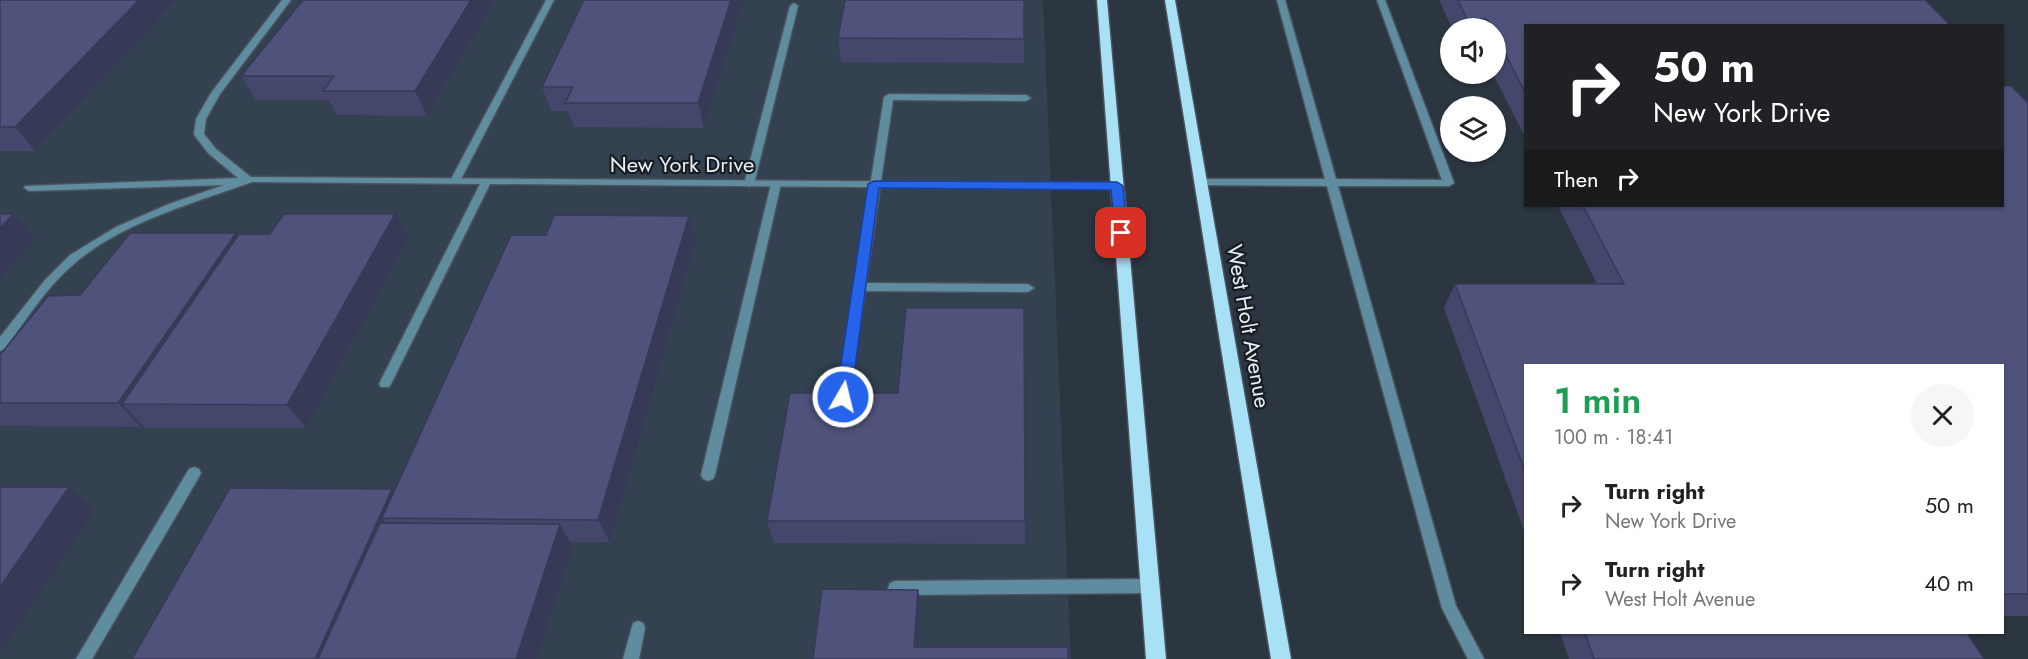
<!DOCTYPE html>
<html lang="en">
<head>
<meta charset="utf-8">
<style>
  :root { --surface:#fff; --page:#f6f6f6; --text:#222; --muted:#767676 }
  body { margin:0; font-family:Jost,sans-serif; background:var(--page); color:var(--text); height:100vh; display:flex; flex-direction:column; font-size:22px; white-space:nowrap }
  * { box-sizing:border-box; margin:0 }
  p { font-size:20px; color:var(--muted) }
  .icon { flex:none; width:33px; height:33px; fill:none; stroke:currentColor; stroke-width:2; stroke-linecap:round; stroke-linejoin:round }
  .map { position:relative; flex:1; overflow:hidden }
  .details { position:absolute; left:1524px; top:364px; width:480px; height:270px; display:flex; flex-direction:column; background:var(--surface); border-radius:0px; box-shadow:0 2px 4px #0004 }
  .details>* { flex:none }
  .guide { position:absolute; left:1524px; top:24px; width:480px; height:183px; border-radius:0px; box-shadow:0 2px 4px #0004; background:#202124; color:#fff; overflow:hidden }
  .buttons { position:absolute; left:1440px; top:18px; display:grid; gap:12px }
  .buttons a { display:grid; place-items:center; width:66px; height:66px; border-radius:50%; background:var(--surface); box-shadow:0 2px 4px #0004; font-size:30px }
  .pin { position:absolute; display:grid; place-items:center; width:51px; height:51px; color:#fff; margin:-26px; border-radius:12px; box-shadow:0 3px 9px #0006 }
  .me { position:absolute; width:66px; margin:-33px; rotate:8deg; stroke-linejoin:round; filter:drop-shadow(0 0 4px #0008) }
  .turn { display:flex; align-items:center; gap:21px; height:126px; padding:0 30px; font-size:27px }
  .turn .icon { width:78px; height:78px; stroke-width:2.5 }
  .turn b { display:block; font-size:42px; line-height:51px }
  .then { display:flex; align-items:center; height:57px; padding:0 30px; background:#0003; gap:12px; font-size:22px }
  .round { display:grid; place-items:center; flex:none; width:63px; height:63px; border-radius:32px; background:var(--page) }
  .summary { display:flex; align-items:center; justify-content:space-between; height:102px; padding:0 30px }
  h1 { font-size:36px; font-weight:600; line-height:45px; color:#1e9e55 }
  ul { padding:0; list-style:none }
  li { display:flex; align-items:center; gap:18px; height:78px; padding:0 30px }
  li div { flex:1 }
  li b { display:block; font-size:22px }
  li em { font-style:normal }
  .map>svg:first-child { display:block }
  .built { fill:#334150 }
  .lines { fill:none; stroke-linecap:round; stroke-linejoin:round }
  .lane-casing { stroke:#4a535e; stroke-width:3 }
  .street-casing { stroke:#4a535e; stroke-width:3 }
  .primary-casing { stroke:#4a535e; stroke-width:3 }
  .lane { fill:#5f8d9f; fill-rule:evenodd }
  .street { fill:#5f8d9f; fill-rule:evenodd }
  .primary { fill:#a8e0f6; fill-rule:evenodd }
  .wall { fill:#44476b }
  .shaded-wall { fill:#373a57 }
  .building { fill:#4f537c; stroke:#373a57; stroke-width:1.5 }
  .route { fill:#2563eb; stroke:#184099; stroke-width:1.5 }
  .labels { text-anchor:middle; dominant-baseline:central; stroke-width:4.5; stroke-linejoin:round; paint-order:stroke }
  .street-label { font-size:22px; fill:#e8eef6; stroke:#181d22 }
</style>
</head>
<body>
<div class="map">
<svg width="2028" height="659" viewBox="0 0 2028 659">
  <rect width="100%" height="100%" fill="#2c3641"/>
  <path class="built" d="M0,0H1043L1071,659H0Z"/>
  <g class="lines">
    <g class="lane-casing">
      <g id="lane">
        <path d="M282,0H291L220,94L206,119L204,134L216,149L252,178L253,180L252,182C186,206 110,225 60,277C39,298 23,325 4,349L0,351V337L45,280L70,255L116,227L169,204L224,185L29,191L24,188L25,186L238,178L208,153L195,136L194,134L196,119L211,93Z"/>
        <path d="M546,0H554L460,181L459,183H451L450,181Z"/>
        <path d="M1277,0H1285L1336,179L1442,180L1377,0H1385L1454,183L1449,186H1338L1456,606L1484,659H1468L1442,608L1327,186L1200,185L1195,182L1200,179H1325Z"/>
        <path d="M794,3L798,6L754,184L749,187L744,184L790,6Z"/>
        <path d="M889,94L1026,95L1031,98L1026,101L893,100L866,283L1028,284L1034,288L1028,292L865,291L849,397L847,401H839L837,397L884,97Z"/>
        <path d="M486,179L491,182L391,384L389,387H381L379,384L481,182Z"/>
        <path d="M776,181L781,184L715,475L713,479L708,481L703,479L701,475L771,184Z"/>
        <path d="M194,467L199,469L201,473L199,477L92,659H76L189,469Z"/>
        <path d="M1150,579L1155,581L1157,586L1155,591L1150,593L895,595L890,593L888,588L890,583L895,581Z"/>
        <path d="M638,621L643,623L645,628L639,659H623L633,623Z"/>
      </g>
    </g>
    <g class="street-casing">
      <path id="street" d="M248,177L1117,183L1122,186L1117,189L244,182L243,180Z"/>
    </g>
    <g class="primary-casing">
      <g id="primary">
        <path d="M1097,0H1107L1166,659H1146Z"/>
        <path d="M1165,0H1175L1291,659H1271Z"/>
      </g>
    </g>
    <use href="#lane" class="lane"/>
    <use href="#street" class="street"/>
    <use href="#primary" class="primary"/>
  </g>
  <g class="wall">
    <path d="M0,0H177L35,151H0Z"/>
    <path d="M495,0L427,116L337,115L329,100H256L241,76Z"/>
    <path d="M744,0L704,128L574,127L568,111H551L542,87Z"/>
    <path d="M1024,0V63L841,62L838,38Z"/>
    <path d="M1439,0H1925L1526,26V139L1493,74H1496V28H1452Z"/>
    <path d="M2028,103V616H2002V366H1526V536L1444,308L1455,284H1597L1558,206H2002Z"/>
    <path d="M238,236L409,238L306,428H145L142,425L141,427L0,426V355L80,295Z"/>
    <path d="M696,240L610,542H570L573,547L537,659L230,488L392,489L394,491Z"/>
    <path d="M898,393L1025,521V544L774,543L767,521Z"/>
    <path d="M1560,633H1967L1984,659H1569Z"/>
  </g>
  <g class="shaded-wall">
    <path d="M139,0H177L35,151L15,127Z"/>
    <path d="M471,0H495L427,116L415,91Z"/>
    <path d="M731,0H744L704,128L698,103Z"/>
    <path d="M13,214L35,238L0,279V228Z"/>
    <path d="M395,214L409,238L306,428L287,405Z"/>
    <path d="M689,216L696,240L610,542L598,520Z"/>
    <path d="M236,233L254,258L122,404L142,425L141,427L118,403Z"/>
    <path d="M69,487L95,510L0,654V587Z"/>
    <path d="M392,489L410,512L382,518L398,538L345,659H315Z"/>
    <path d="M560,524L573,547L537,659H516Z"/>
    <path d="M918,590L921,611L917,659L914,647Z"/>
  </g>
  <g class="building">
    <path d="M0,0H139L15,127H0Z"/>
    <path d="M303,0H471L415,91H323L334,76H241Z"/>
    <path d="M584,0H731L698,103H565L573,87H542Z"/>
    <path d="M845,0H1024V39L838,38Z"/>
    <path d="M1458,0H1925L1951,26H1526V94L1496,36V28H1492L1487,19H1467Z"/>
    <path d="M2002,84L2004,86H2011L2028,103V594H2002V366H1526V474L1455,284H1624L1583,206H2002Z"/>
    <path d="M0,214H13L0,228Z"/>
    <path d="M284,214H395L287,405L122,404L239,234H270Z"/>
    <path d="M554,215L689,216L598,520L382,518L511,235H546Z"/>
    <path d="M130,233H236L118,403H0V355L48,296L80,295Z"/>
    <path d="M906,308H1024L1025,521H767L790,393H898Z"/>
    <path d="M0,487H69L0,587Z"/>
    <path d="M230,488L392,489L315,659H132Z"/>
    <path d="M380,523L560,524L516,659H318Z"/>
    <path d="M822,589L918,590L914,647H1068V659H813Z"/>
    <path d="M1585,633H1967L1984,659H1594Z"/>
  </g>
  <path class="route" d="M874,181L1117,182L1123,186L1127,233L1121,238L1115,233L1111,190L879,188L851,397L848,401H838L836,397L868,184Z"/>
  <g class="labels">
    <g class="street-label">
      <text x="682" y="164">New York Drive</text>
      <text transform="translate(1249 326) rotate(80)">West Holt Avenue</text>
    </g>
  </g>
</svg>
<div class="buttons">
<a><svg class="icon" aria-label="sound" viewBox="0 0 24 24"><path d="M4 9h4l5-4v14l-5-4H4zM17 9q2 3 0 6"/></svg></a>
<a><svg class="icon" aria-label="layers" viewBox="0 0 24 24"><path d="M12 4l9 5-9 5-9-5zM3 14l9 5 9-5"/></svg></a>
</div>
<div class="pin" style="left:1121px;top:233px;background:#d93025"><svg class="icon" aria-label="arrive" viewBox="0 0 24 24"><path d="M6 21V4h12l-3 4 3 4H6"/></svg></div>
<svg class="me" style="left:843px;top:397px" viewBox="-20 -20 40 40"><circle r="17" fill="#2563eb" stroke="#fff" stroke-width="3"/><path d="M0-11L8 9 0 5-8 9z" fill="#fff"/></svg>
<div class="guide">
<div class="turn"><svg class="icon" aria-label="right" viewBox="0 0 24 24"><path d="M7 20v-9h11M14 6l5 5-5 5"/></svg><div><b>50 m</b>New York Drive</div></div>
<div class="then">Then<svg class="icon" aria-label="right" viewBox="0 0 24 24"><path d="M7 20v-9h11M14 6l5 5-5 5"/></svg></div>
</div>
<section class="details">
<div class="summary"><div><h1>1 min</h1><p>100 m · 18:41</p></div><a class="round"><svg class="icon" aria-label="close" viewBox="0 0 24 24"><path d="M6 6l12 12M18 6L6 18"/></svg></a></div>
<ul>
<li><svg class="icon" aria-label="right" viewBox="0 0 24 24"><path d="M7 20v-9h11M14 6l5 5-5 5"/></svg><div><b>Turn right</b><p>New York Drive</p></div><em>50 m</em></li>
<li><svg class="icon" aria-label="right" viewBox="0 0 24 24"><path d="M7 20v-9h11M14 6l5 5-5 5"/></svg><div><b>Turn right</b><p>West Holt Avenue</p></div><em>40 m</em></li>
</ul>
</section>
</div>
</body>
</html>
